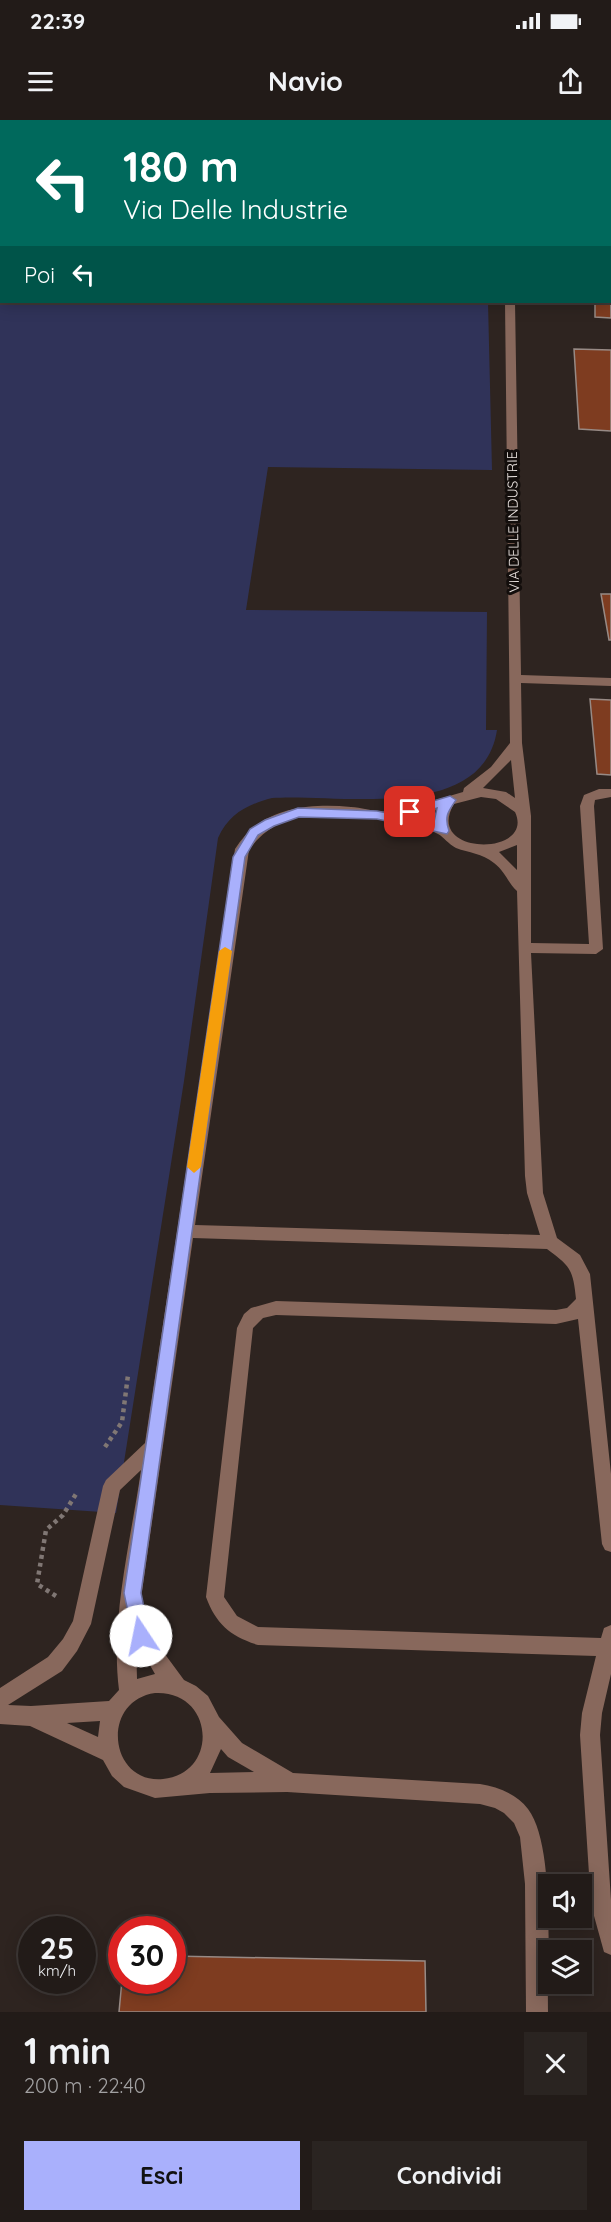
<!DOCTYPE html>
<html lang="it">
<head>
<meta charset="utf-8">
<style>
  :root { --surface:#221b18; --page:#2a2421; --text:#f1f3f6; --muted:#a2a1a2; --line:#3f3937; --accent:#a9b0fc }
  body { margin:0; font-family:Quicksand,sans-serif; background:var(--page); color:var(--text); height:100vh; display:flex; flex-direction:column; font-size:22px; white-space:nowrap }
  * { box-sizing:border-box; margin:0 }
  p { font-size:20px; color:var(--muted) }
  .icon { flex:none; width:33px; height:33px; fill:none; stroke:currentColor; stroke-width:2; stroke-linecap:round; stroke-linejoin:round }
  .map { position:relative; height:1892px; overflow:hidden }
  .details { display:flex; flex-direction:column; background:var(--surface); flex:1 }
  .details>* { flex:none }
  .top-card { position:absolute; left:0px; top:0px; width:612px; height:183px; box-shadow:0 3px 15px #0003,0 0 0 2px var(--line); background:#00695c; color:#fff; overflow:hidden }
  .controls { position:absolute; left:538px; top:1754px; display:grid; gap:12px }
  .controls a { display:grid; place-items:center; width:54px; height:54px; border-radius:0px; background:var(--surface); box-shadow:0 3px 15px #0003,0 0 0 2px var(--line); font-size:30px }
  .speed { position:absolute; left:18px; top:1796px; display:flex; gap:12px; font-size:30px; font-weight:700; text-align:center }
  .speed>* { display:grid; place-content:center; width:78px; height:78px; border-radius:50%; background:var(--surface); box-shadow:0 3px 15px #0003,0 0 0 2px var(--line); line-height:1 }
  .speed small { font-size:15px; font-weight:400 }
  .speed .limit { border:9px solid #d22; background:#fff; color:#111 }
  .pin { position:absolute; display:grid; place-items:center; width:51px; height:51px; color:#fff; margin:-26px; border-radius:12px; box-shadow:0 3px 9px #0006 }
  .me { position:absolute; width:66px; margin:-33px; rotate:349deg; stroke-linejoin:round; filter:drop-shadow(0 0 4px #0008) }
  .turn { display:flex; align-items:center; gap:21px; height:126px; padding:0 24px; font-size:27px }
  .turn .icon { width:78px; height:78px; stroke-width:2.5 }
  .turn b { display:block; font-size:42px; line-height:51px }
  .then { display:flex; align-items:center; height:57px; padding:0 24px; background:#0003; gap:12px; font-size:22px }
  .round { display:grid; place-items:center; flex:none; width:63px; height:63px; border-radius:0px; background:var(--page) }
  .headline { display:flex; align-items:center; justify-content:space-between; height:102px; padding:0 24px }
  h1 { font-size:36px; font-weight:700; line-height:45px }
  .cta { display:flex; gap:12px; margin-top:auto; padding:12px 24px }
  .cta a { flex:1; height:69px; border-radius:0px; background:var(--accent); color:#111; font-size:24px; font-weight:700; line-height:69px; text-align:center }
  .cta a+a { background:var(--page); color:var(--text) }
  .status { display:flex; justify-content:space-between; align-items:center; height:42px; padding:0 30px; background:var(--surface); direction:ltr }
  .status svg { height:16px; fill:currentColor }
  header { display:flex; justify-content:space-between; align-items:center; height:78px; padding:0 24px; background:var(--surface); font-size:27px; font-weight:700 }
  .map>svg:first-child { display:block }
  .green { fill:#303359 }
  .building { fill:#7e3c20; stroke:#978a85; stroke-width:1.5 }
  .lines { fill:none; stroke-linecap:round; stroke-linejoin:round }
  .path { stroke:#807774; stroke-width:4.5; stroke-dasharray:4 4; stroke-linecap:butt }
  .minor { fill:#88685c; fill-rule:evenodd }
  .route { fill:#a9b0fc; stroke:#6e72a4; stroke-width:1.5 }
  .slow { fill:#f59e0b }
  .labels { text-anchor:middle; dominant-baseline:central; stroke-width:6; stroke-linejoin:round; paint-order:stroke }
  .far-street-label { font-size:14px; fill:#ece5e2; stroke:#130e0c }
</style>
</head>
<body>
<div class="status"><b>22:39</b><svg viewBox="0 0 49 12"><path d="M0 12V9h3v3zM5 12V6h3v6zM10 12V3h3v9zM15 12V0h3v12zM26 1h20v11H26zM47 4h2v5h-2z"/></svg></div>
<header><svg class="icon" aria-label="menu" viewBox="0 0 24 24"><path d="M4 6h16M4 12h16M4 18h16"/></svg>Navio<svg class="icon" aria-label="share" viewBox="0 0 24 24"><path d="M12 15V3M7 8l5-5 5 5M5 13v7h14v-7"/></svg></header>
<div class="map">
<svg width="611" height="1892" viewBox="0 0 611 1892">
  <rect width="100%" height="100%" fill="#2e2420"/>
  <path class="green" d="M0,0H484L2,2V182H488L492,350L268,347L246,490L487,492L486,610H497C483,704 337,673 272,678C246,685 229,694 218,718L184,961L116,1393L0,1385Z"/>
  <g class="building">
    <path d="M610,141L611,198L595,197V182H610Z"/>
    <path d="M574,229L611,230V311L579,309Z"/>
    <path d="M601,474H611V520H609Z"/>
    <path d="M590,579L611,580V655L597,654Z"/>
    <path d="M172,1836L425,1841L426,1892H119L122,1860H172Z"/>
  </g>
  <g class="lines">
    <g class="path">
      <path d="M105,1327L122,1302L128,1255"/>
      <path d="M56,1476L37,1464L46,1410L63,1395L76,1374"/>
    </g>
    <g class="minor">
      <rect x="502" y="0" width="8" height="2"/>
      <rect x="610" y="121" width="1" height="6"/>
      <path d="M505,182H515L521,555L611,558V566L521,563L522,623L531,696V823L589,824L580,686L584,675L599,669H611V677L595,680L594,686L603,829L596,834L531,833L543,1073L557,1118L580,1135L590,1154L611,1354V1432L605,1430L602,1424L578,1199L556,1204L276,1195L263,1198L253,1208L224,1477L237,1496L258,1507L601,1518L604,1508L611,1505V1554L602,1593L600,1615L611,1780V1835L604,1832L591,1785L580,1615L582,1593L596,1536L258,1525C230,1516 216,1504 206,1477L237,1208L244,1194L251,1188L276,1181L556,1190L567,1188L576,1179C573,1149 570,1146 547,1129L193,1118L141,1478L156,1522L184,1560L196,1566L208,1576L219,1597L242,1623L293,1653L480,1664C498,1667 517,1674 528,1689C556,1726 547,1844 548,1892H526L525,1764L520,1717L514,1703L504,1693L495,1688L480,1684L287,1672L210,1673L155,1678L124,1667L112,1656L103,1640L30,1606L0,1604V1568L48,1537L63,1519L73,1501L103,1366L106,1360L145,1323L235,729C260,688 307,683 351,687C362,687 376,693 388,691C412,688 438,679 463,672L464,668L491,647L510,623ZM511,640L515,678L506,672L483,668ZM481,677L496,679L515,692C536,737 423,736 454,684ZM437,690L435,703L410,696ZM314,695C351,694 405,696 438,714C444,717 448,724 456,728C469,733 482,733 494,743C505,751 508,763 517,771L525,1056L527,1073L540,1115L195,1105L249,730C265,707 287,698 314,695ZM517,725V750L499,732ZM141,1350C131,1420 110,1499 119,1570L109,1581L31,1586L8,1585L62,1551L77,1531L91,1504L120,1370ZM136,1521L155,1554L137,1559ZM155,1573C214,1570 220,1653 163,1659C109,1664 100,1581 155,1573ZM100,1601L98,1617L67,1603ZM221,1629L228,1637L254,1652L210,1653Z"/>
    </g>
  </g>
  <path class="route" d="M450,676L456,680C448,692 444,696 449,711L447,714L377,699L299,697L274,706L258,715L245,737L141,1473L150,1516L147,1522L141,1524L135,1522L133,1516L124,1473L233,737L250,709L265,700L298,688L377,691L434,702L437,688L410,696L404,692L406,689Z"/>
  <path class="slow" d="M225,827L232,831L201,1047L194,1053L187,1047L219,831Z"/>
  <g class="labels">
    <g class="far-street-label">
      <text transform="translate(513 402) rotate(-91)">VIA DELLE INDUSTRIE</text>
    </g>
  </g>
</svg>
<div class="controls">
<a><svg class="icon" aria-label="sound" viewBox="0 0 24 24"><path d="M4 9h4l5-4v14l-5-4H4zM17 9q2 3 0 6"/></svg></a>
<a><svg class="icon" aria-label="layers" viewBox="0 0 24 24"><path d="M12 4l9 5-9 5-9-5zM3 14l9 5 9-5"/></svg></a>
</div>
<div class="speed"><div>25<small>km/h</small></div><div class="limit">30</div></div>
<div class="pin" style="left:410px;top:692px;background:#d93025"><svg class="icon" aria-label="arrive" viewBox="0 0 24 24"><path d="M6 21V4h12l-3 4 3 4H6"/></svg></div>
<svg class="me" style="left:141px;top:1516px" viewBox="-20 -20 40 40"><circle r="19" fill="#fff"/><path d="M0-13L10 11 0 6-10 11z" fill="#a9b0fc"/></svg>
<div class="top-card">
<div class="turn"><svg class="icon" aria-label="left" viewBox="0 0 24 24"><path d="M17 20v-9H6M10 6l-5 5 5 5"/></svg><div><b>180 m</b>Via Delle Industrie</div></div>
<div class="then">Poi<svg class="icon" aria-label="left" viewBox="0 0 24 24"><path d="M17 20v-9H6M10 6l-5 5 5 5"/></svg></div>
</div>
</div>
<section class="details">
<div class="headline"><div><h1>1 min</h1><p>200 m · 22:40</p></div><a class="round"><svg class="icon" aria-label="close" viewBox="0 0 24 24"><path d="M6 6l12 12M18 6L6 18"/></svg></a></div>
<div class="cta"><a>Esci</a><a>Condividi</a></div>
</section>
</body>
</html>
